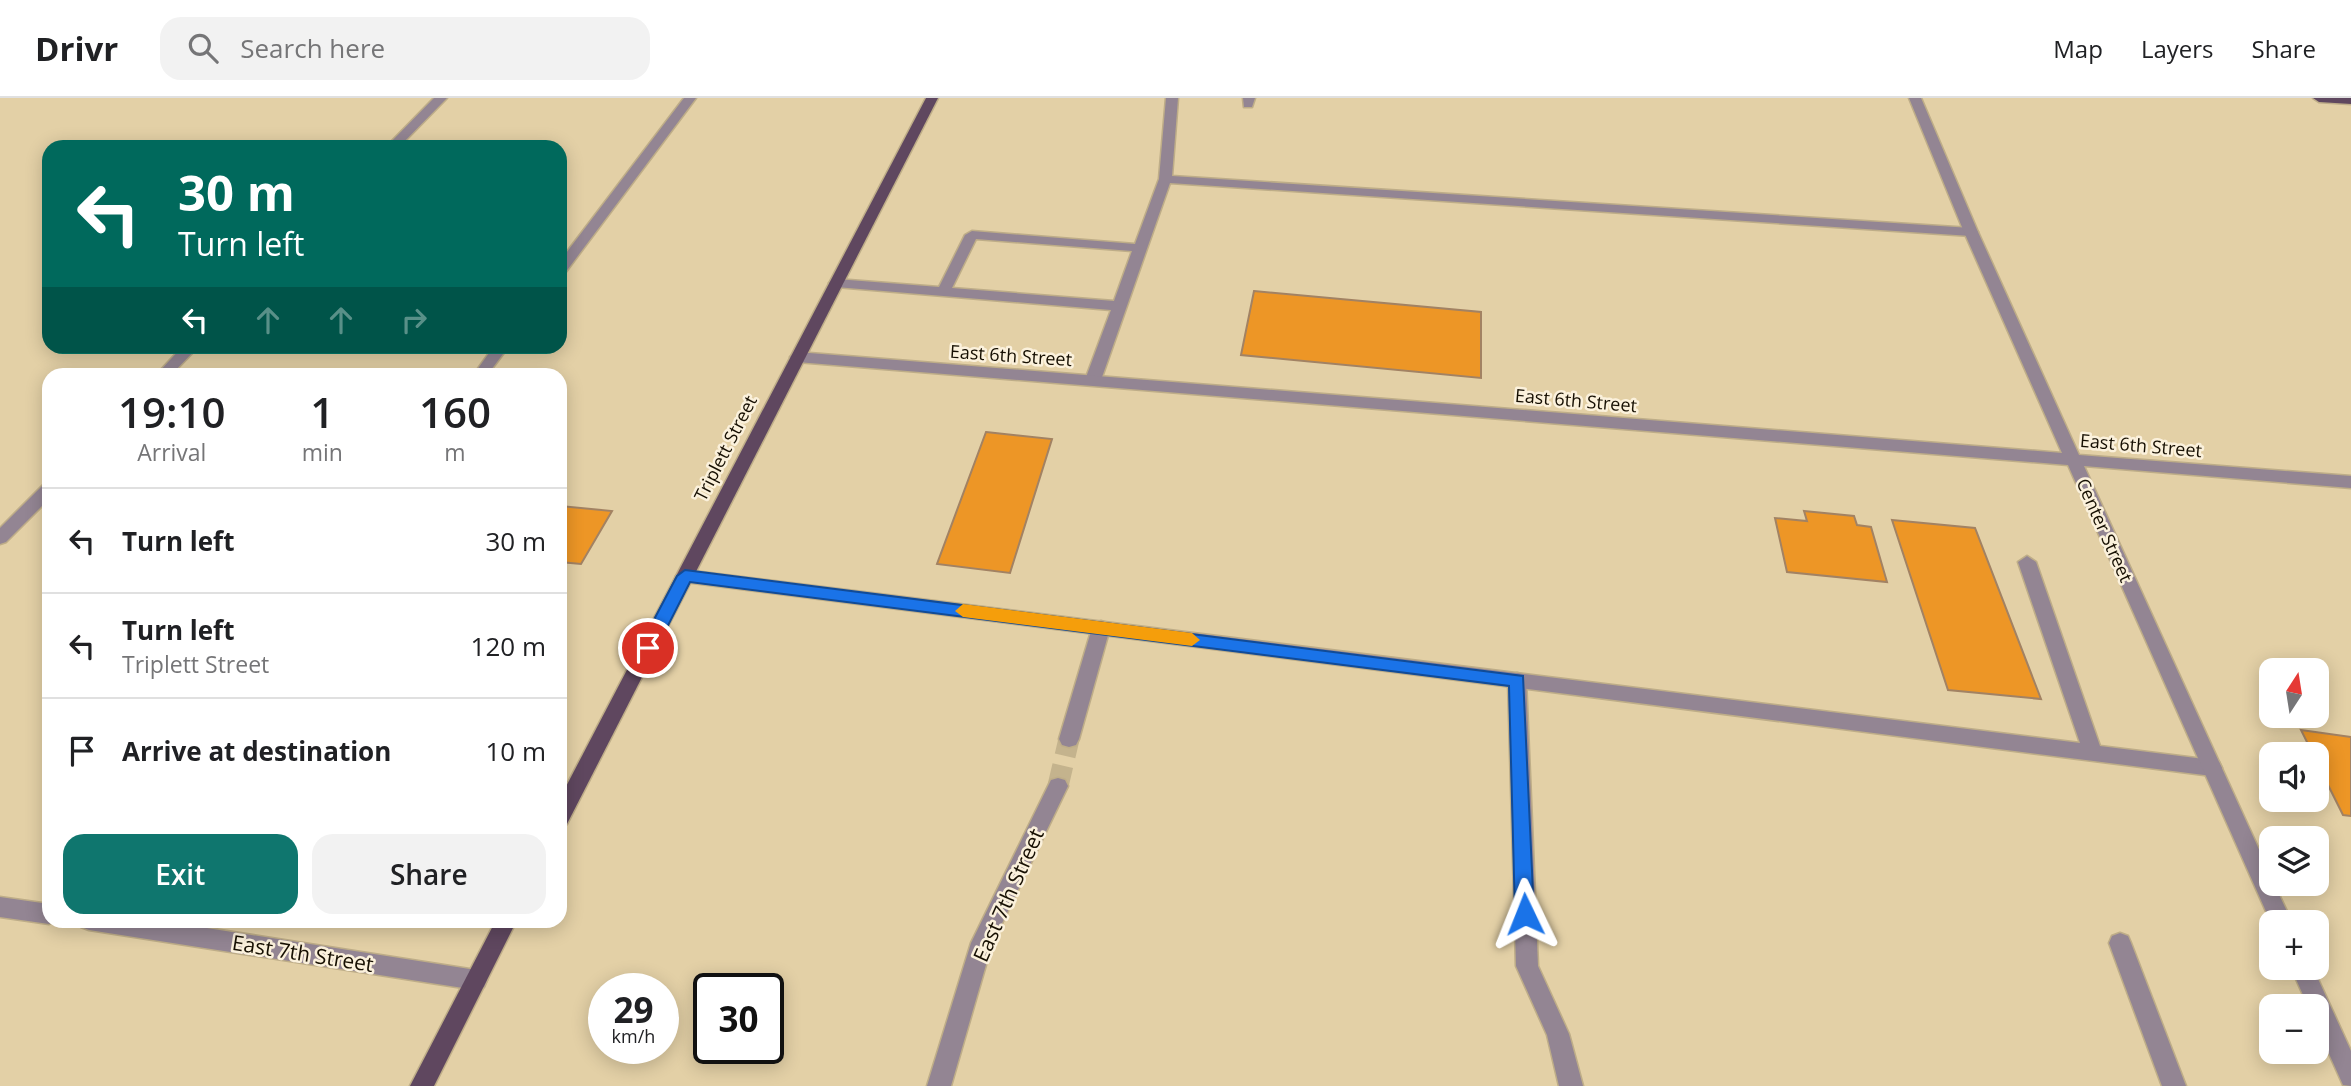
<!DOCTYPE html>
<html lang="en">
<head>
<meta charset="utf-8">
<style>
  :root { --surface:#fff; --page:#f2f2f2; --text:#202124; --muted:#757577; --line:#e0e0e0; --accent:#0f766e }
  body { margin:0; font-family:"Open Sans",sans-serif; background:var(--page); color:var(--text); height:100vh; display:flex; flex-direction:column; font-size:26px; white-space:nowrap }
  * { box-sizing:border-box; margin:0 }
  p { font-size:23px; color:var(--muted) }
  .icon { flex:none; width:38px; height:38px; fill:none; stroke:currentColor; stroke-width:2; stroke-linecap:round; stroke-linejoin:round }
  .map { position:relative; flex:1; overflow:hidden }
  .details { position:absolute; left:42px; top:270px; width:525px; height:560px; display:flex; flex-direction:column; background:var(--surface); border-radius:21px; box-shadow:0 4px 18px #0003 }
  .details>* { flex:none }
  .banner { position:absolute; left:42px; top:42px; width:525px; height:214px; border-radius:21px; box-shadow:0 4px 18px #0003; background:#00695c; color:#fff; overflow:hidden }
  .needle { width:46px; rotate:12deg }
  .tools { position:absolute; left:2259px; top:560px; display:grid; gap:14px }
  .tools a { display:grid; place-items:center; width:70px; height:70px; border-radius:14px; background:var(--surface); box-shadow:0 4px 18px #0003; font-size:35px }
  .speed { position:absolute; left:588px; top:875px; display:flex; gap:14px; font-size:35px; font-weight:700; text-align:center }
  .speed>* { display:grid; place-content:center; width:91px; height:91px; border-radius:50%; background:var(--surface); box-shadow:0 4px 18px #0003; line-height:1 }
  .speed small { font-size:18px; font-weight:400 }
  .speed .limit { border:4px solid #111; border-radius:10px; background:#fff; color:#111 }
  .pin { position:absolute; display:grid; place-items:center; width:60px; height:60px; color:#fff; margin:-30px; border:4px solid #fff; border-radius:50%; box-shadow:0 2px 7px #0007 }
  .me { position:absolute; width:77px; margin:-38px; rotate:358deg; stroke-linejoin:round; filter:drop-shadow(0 0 5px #0008) }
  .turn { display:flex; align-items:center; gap:24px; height:147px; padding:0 21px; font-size:32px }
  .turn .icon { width:91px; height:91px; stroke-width:2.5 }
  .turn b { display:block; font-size:49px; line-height:60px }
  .lanes { display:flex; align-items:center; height:66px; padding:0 21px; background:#0003; justify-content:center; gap:35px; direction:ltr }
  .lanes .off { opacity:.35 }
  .eta { display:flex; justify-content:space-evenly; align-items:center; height:119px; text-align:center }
  .eta b { font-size:42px; font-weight:600; line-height:49px }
  .primary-button { display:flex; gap:14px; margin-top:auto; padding:14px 21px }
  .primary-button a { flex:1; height:80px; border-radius:21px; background:var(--accent); color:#fff; font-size:28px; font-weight:600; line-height:80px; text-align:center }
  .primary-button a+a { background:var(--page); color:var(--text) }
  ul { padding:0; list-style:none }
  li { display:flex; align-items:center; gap:21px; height:105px; padding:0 21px; border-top:2px solid var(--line) }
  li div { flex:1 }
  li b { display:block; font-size:26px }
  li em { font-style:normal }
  header { display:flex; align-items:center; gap:42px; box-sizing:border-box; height:98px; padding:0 35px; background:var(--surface); border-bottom:2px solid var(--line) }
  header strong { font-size:33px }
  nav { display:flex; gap:38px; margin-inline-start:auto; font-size:24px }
  .search { width:490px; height:63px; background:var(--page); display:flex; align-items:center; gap:18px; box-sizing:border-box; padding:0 24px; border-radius:21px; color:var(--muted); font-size:26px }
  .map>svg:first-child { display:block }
  .building { fill:#ed9626; stroke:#a28263; stroke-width:2 }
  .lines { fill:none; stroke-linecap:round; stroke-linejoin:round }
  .minor-tunnel { stroke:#c4b38d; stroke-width:21; stroke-dasharray:21 10; stroke-linecap:butt }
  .service-casing { stroke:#bead88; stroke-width:3 }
  .minor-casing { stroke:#bead88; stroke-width:3 }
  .primary-casing { stroke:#bead88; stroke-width:3 }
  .service { fill:#938593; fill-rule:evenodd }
  .minor { fill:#938593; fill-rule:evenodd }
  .primary { fill:#5f475f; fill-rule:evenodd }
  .route { fill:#1a73e8; stroke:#114b97; stroke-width:2 }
  .slow { fill:#f59e0b }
  .labels { text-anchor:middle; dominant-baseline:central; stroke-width:5; stroke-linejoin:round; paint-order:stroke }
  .street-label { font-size:18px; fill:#160f02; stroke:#fbf1dc }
  .near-street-label { font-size:21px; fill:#160f02; stroke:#fbf1dc }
</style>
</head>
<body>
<header>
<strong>Drivr</strong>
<div class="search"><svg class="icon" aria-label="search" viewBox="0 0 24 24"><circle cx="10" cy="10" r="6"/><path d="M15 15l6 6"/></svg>Search here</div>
<nav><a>Map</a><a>Layers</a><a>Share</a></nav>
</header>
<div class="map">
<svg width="2351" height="988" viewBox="0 0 2351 988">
  <rect width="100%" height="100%" fill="#e3d0a6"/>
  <g class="building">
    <path d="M1254,193L1481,214V280L1241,257Z"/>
    <path d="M986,334L1052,341L1010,475L937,466Z"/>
    <path d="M560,408L612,413L581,466L560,464Z"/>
    <path d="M1804,413L1854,418L1857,427L1871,429L1887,484L1787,474L1775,420L1807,423Z"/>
    <path d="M1892,422L1975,430L2041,601L1948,592Z"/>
    <path d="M2301,632L2351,639V718L2343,717L2317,665V656H2313Z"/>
  </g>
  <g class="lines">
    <path class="minor-tunnel" d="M1058,688L1069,641"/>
    <g class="service-casing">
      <g id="service">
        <path d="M684,0H696L565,175L560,176V163Z"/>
        <path d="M1166,0H1178L1172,78L1971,130L1978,134L1971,138L1170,85L1101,282L1093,287L1085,282L1111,212L836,189L829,185L836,181L939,189L965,137L972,133L1135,146L1159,81ZM976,141L1132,153L1114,203L952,190Z"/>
        <path d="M1243,0H1255L1252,9H1244Z"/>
        <path d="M494,248H509L488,276H474Z"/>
        <path d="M2027,458L2036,464L2100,648L2212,662L2219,664L2222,670L2219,676L2212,678L685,484L676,478L685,472L2080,645L2018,464Z"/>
        <path d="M2120,835L2128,838L2131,845L2186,988H2162L2109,845L2112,838Z"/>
      </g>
    </g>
    <g class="minor-casing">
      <g id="minor">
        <path d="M434,0H447L399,49H386Z"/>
        <path d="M1909,0H1921L1978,134L2079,357L2351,378V390L2084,368L2272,780V786H2274L2292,824H2272V827L2068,367L797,264L790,259L797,254L2062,355L1964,134Z"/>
        <path d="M183,248H199L172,276H157Z"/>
        <path d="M49,385V401L6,444L0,446V430L43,387Z"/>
        <path d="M1101,523L1107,525L1110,530L1079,641L1076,647L1069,649L1062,647L1059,641L1092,530L1095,525Z"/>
        <path d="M1517,575L1524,577L1526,582L1538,868L1569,936L1583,988H1559L1547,937L1516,868L1508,582L1510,577Z"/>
        <path d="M1058,680L1065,682L1068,688L992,846L951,988H927L971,845L1051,682Z"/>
        <path d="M0,799L49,806V822H57L49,826L0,819Z"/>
        <path d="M79,822H156L476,872L484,875L487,882L484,889L476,892L89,832L81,829Z"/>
        <path d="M2291,870H2313L2351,953V988L2343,987L2317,929V908H2308Z"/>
      </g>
    </g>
    <g class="primary-casing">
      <g id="primary">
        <path d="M926,0H938L567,726L560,729V700Z"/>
        <path d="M2313,0H2351V6L2319,4Z"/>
        <path d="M496,822H517L434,988H410Z"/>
      </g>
    </g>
    <use href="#service" class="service"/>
    <use href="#minor" class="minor"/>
    <use href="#primary" class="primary"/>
  </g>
  <path class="route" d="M685,472L1523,578L1534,816L1532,822L1525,825L1518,822L1515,816L1509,588L690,484L654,555H642L639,550L677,478Z"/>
  <path class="slow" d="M963,506L1192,535L1200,542L1192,548L963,519L955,513Z"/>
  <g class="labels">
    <g class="street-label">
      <text transform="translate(1011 257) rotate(4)">East 6th Street</text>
      <text transform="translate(1576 302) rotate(5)">East 6th Street</text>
      <text transform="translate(2141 347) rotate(5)">East 6th Street</text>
      <text transform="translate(725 350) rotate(-63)">Triplett Street</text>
      <text transform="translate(2105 432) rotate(66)">Center Street</text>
    </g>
    <g class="near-street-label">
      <text transform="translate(1008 797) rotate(-66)">East 7th Street</text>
      <text transform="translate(303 855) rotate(9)">East 7th Street</text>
    </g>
  </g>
</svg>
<div class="tools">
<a><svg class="needle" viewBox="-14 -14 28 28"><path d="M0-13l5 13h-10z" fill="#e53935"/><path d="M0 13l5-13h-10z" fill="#757577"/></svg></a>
<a><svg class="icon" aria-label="sound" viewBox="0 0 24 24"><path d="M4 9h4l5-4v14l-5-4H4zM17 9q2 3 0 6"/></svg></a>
<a><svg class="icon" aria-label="layers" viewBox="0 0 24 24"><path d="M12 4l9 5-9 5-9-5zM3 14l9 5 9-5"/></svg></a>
<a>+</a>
<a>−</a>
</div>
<div class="speed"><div>29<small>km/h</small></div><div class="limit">30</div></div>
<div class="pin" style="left:648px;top:550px;background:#d93025"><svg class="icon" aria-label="arrive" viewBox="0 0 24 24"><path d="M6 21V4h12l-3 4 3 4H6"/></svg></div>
<svg class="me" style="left:1525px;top:816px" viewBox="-20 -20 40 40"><path d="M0-17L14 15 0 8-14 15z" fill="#1a73e8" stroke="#fff" stroke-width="4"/></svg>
<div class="banner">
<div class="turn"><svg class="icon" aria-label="left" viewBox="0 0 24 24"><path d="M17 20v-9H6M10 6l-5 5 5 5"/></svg><div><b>30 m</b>Turn left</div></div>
<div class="lanes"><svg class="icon" aria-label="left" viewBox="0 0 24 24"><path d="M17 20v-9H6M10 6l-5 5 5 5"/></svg><svg class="icon off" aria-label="ahead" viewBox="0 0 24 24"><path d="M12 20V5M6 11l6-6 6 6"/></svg><svg class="icon off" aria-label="ahead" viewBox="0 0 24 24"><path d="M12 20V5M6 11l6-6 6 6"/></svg><svg class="icon off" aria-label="right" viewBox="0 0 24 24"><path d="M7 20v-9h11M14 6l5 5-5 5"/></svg></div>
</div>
<section class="details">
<div class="eta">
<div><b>19:10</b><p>Arrival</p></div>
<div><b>1</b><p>min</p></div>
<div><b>160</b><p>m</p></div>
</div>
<ul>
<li><svg class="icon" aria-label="left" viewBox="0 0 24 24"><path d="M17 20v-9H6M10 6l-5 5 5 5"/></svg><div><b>Turn left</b></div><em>30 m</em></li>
<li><svg class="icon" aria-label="left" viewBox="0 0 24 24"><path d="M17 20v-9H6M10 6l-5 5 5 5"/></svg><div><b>Turn left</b><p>Triplett Street</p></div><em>120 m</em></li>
<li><svg class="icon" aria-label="arrive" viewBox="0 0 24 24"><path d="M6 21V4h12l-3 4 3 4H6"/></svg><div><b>Arrive at destination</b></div><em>10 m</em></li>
</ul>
<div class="primary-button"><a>Exit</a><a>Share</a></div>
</section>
</div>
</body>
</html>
